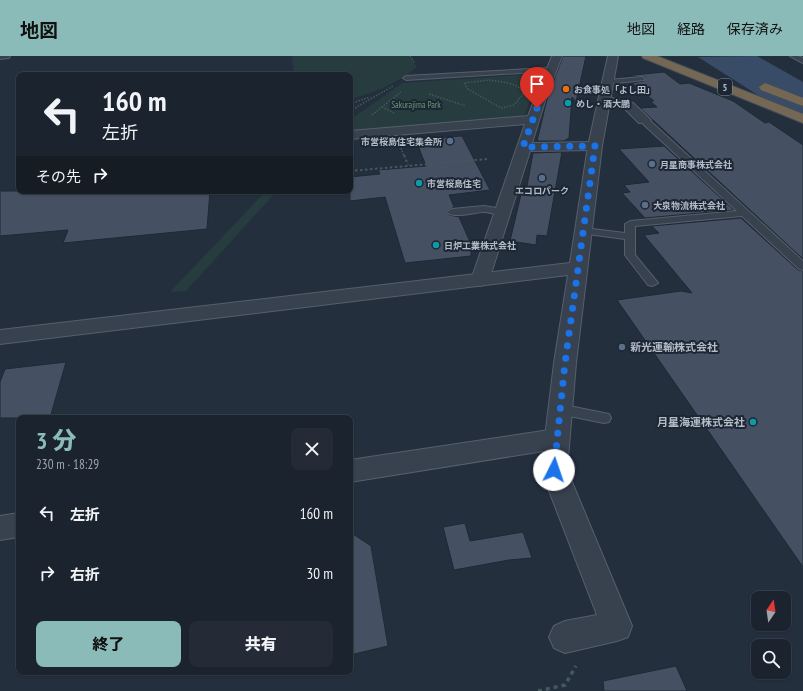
<!DOCTYPE html>
<html lang="ja">
<head>
<meta charset="utf-8">
<style>
  :root { --surface:#1b232e; --page:#242b36; --text:#f1f3f6; --muted:#a0a4aa; --line:#39404a; --accent:#8bbbb9 }
  body { margin:0; font-family:"PT Sans Narrow","Noto Sans JP",sans-serif; background:var(--page); color:var(--text); height:100vh; display:flex; flex-direction:column; font-size:15px; white-space:nowrap }
  * { box-sizing:border-box; margin:0 }
  p { font-size:13px; color:var(--muted) }
  .icon { flex:none; width:22px; height:22px; fill:none; stroke:currentColor; stroke-width:2; stroke-linecap:round; stroke-linejoin:round }
  .map { position:relative; flex:1; overflow:hidden }
  .panel { position:absolute; left:16px; top:359px; width:337px; height:260px; display:flex; flex-direction:column; background:var(--surface); border-radius:8px; box-shadow:0 1px 3px #0004,0 0 0 1px var(--line) }
  .panel>* { flex:none }
  .hud { position:absolute; left:16px; top:16px; width:337px; height:122px; border-radius:8px; box-shadow:0 1px 3px #0004,0 0 0 1px var(--line); background:#1b232e; color:var(--text); overflow:hidden }
  .needle { width:26px; rotate:13deg }
  .buttons { position:absolute; left:751px; top:535px; display:grid; gap:8px }
  .buttons a { display:grid; place-items:center; width:40px; height:40px; border-radius:8px; background:var(--surface); box-shadow:0 1px 3px #0004,0 0 0 1px var(--line); font-size:20px }
  .pin { position:absolute; display:grid; place-items:center; width:34px; height:34px; color:#fff; margin:-41px -17px; border-radius:50% 50% 50% 0; rotate:-45deg; box-shadow:0 0 4px #0007 }
  .pin .icon { rotate:45deg }
  .me { position:absolute; width:44px; margin:-22px; rotate:4deg; stroke-linejoin:round; filter:drop-shadow(0 0 3px #0008) }
  .turn { display:flex; align-items:center; gap:14px; height:84px; padding:0 20px; font-size:18px }
  .turn .icon { width:52px; height:52px; stroke-width:2.5 }
  .turn b { display:block; font-size:28px; line-height:34px }
  .then { display:flex; align-items:center; height:38px; padding:0 20px; background:#0003; gap:8px; font-size:15px }
  .round { display:grid; place-items:center; flex:none; width:42px; height:42px; border-radius:8px; background:var(--page) }
  .overview { display:flex; align-items:center; justify-content:space-between; height:68px; padding:0 20px }
  h1 { font-size:24px; font-weight:800; line-height:30px; color:var(--accent) }
  .cta { display:flex; gap:8px; margin-top:auto; padding:8px 20px }
  .cta a { flex:1; height:46px; border-radius:8px; background:var(--accent); color:#111; font-size:16px; font-weight:800; line-height:46px; text-align:center }
  .cta a+a { background:var(--page); color:var(--text) }
  ul { padding:0; list-style:none }
  li { display:flex; align-items:center; gap:12px; height:60px; padding:0 20px }
  li div { flex:1 }
  li b { display:block; font-size:15px }
  li em { font-style:normal }
  header { display:flex; align-items:center; gap:24px; box-sizing:border-box; height:56px; padding:0 20px; background:var(--accent); color:#111 }
  header strong { font-size:19px }
  nav { display:flex; gap:22px; margin-inline-start:auto; font-size:14px }
  .map>svg:first-child { display:block }
  .green { fill:#263c3f }
  .water { fill:#394c67 }
  .building { fill:#455162; stroke:#1f2835 }
  .lines { fill:none; stroke-linecap:round; stroke-linejoin:round }
  .service-casing { stroke:#565f6c; stroke-width:2 }
  .minor-casing { stroke:#565f6c; stroke-width:2 }
  .tertiary-casing { stroke:#565f6c; stroke-width:2 }
  .motorway-casing { stroke:#434c59; stroke-width:2 }
  .path-far2 { stroke:#44595c; stroke-width:1.5; stroke-dasharray:1.5 1.5; stroke-linecap:butt }
  .path-far1 { stroke:#44595c; stroke-width:2; stroke-dasharray:2.5 2.5; stroke-linecap:butt }
  .path { stroke:#44595c; stroke-width:3.5; stroke-dasharray:4 4; stroke-linecap:butt }
  .service { fill:#38414e; fill-rule:evenodd }
  .minor { fill:#38414e; fill-rule:evenodd }
  .tertiary { fill:#38414e; fill-rule:evenodd }
  .motorway { fill:#746855; fill-rule:evenodd }
  .route { stroke:#1a73e8; stroke-width:7; stroke-dasharray:0 12.6 }
  .food-dot { fill:#e8710a; stroke:#1d2633; stroke-width:1.5 }
  .culture-dot { fill:#0f9aa8; stroke:#1d2633; stroke-width:1.5 }
  .service-dot { fill:#5c6f8a; stroke:#1d2633; stroke-width:1.5 }
  .labels { text-anchor:middle; dominant-baseline:central; stroke-width:4; stroke-linejoin:round; paint-order:stroke }
  .far-poi-label { font-size:9px; font-weight:bold; fill:#b4bcc9; stroke:#1d2633; text-anchor:start }
  .far-park-label { font-size:9px; fill:#6b9a76; stroke:#1d2633 }
  .shield { fill:#1d2633; stroke:#878f9c; stroke-width:1 }
  .shield-label { font-size:10px; font-weight:bold; fill:#b4bcc9 }
  .poi-label { font-size:11px; font-weight:bold; fill:#b4bcc9; stroke:#1d2633; text-anchor:start }
</style>
</head>
<body>
<header>
<strong>地図</strong>
<nav><a>地図</a><a>経路</a><a>保存済み</a></nav>
</header>
<div class="map">
<svg width="803" height="635" viewBox="0 0 803 635">
  <rect width="100%" height="100%" fill="#242f3e"/>
  <g class="green">
    <path d="M292,0H409L417,11C397,27 375,37 350,43V19H294Z"/>
    <path d="M532,18L539,20L525,58L518,61L350,75V64L402,27Z"/>
    <path d="M266,135H277L186,235L170,236Z"/>
  </g>
  <path class="water" d="M757,0L803,26V68L698,1Z"/>
  <g class="building">
    <path d="M563,0H586L576,46L572,41L569,82L564,85H537L547,43Z"/>
    <path d="M664,16L680,28L689,27L733,45L765,67L769,66L803,89V203L640,52L657,51L650,45H654L632,27L644,25L645,21L624,20Z"/>
    <path d="M462,80L490,134L449,139L454,151L446,156L450,159L459,161L471,188V200L405,207L385,141L350,145V121L380,118L378,114L426,110L417,87L436,85L435,82Z"/>
    <path d="M664,90L734,154L645,162L622,137L630,136L624,129L649,126L619,93Z"/>
    <path d="M562,96L547,180L537,179L536,189L510,185L523,130H527L533,97Z"/>
    <path d="M0,135H210L207,173L63,187L68,174L0,180Z"/>
    <path d="M741,162L798,214L803,215V511L617,244L681,235L692,237L644,179L659,177L652,170Z"/>
    <path d="M66,306L50,362H0V326L5,313Z"/>
    <path d="M465,467L470,485L523,476L532,502L509,504L454,514L443,471Z"/>
    <path d="M350,476L371,490L388,590L350,599Z"/>
    <path d="M676,610L687,635H604L603,625Z"/>
  </g>
  <g class="lines">
    <g class="service-casing">
      <g id="service">
        <path d="M790,0H798L803,2V7Z"/>
        <path d="M550,12L552,13V15L406,24L403,22L406,20Z"/>
        <path d="M642,21L644,22V24L608,28L605,26L608,24Z"/>
        <path d="M641,62H647L803,205V214L799,213L742,160L635,170V199L658,227L652,230L648,229L625,199V183L580,177L579,175L584,172L625,177V168L630,165L737,155L641,66Z"/>
        <path d="M484,150L503,153L508,156C502,162 491,156 484,156C474,156 454,163 447,156L452,153Z"/>
        <path d="M559,348L609,358L611,362L609,366L604,367L554,357L552,353L554,349Z"/>
      </g>
    </g>
    <g class="minor-casing">
      <g id="minor">
        <path d="M552,0H562L546,42L532,87L595,86L600,87L602,90L600,93L595,94L530,95L489,224L487,228L480,230L473,228L471,224L525,68L350,83V75L528,60Z"/>
        <path d="M604,40L633,47L651,64L649,67H639L625,53L600,47L598,44L600,41Z"/>
        <path d="M556,373L565,376L568,383L565,390L556,393L350,426V404Z"/>
        <path d="M19,457V481L0,484V460Z"/>
      </g>
    </g>
    <g class="tertiary-casing">
      <g id="tertiary">
        <path d="M0,0H10L9,2L0,3Z"/>
        <path d="M608,0H618L602,90L576,307L567,414L632,570L628,581L617,585L565,597L554,592L549,581L554,570L565,565L597,559L541,414L554,307L568,219L0,288V274L570,207L588,90Z"/>
      </g>
    </g>
    <g class="motorway-casing">
      <g id="motorway">
        <path d="M642,0H657L803,58V67L643,2Z"/>
        <path d="M765,27L803,42V50L761,34L759,31Z"/>
      </g>
    </g>
    <g class="path-far2">
      <path d="M410,0L414,6"/>
      <path d="M489,24C500,26 518,26 524,37L514,49L501,52L468,33L464,27Z"/>
      <path d="M429,38L466,50"/>
      <path d="M350,48L370,41"/>
      <path d="M382,51L394,57"/>
      <path d="M350,55L393,30"/>
      <path d="M372,59L401,36"/>
      <path d="M401,92L404,100"/>
    </g>
    <g class="path-far1">
      <path d="M404,99L408,109"/>
      <path d="M350,115L487,103"/>
    </g>
    <path class="path" d="M538,635L565,629L576,610"/>
    <use href="#service" class="service"/>
    <use href="#minor" class="minor"/>
    <use href="#tertiary" class="tertiary"/>
    <use href="#motorway" class="motorway"/>
  </g>
  <g class="lines">
    <path class="route" d="M537,52L523,91L595,90L565,307L554,414"/>
  </g>
  <circle class="food-dot" cx="566" cy="33" r="4"/>
  <g class="culture-dot">
    <circle cx="568" cy="47" r="4"/>
    <circle cx="419" cy="127" r="4"/>
    <circle cx="436" cy="189" r="4"/>
    <circle cx="753" cy="366" r="4"/>
  </g>
  <g class="service-dot">
    <circle cx="450" cy="85" r="4"/>
    <circle cx="652" cy="108" r="4"/>
    <circle cx="542" cy="122" r="4"/>
    <circle cx="645" cy="149" r="4"/>
    <circle cx="622" cy="291" r="4"/>
  </g>
  <g class="labels">
    <g class="far-poi-label">
      <text x="574" y="33">お食事処「よし田」</text>
      <text x="576" y="47">めし・酒大鵬</text>
      <text x="442" y="85" text-anchor="end">市営桜島住宅集会所</text>
      <text x="660" y="108">月星商事株式会社</text>
      <text x="427" y="127">市営桜島住宅</text>
      <text x="542" y="134" text-anchor="middle">エコロパーク</text>
      <text x="653" y="149">大泉物流株式会社</text>
      <text x="444" y="189">日炉工業株式会社</text>
    </g>
    <g class="far-park-label">
      <text x="416" y="48">Sakurajima Park</text>
    </g>
    <rect class="shield" x="718" y="23" width="14" height="16" rx="3"/>
    <g class="shield-label">
      <text x="725" y="31">5</text>
    </g>
    <g class="poi-label">
      <text x="630" y="291">新光運輸株式会社</text>
      <text x="745" y="366" text-anchor="end">月星海運株式会社</text>
    </g>
  </g>
</svg>
<div class="buttons">
<a><svg class="needle" viewBox="-14 -14 28 28"><path d="M0-13l5 13h-10z" fill="#e53935"/><path d="M0 13l5-13h-10z" fill="#a0a4aa"/></svg></a>
<a><svg class="icon" aria-label="search" viewBox="0 0 24 24"><circle cx="10" cy="10" r="6"/><path d="M15 15l6 6"/></svg></a>
</div>
<div class="pin" style="left:537px;top:52px;background:#d93025"><svg class="icon" aria-label="arrive" viewBox="0 0 24 24"><path d="M6 21V4h12l-3 4 3 4H6"/></svg></div>
<svg class="me" style="left:554px;top:414px" viewBox="-20 -20 40 40"><circle r="19" fill="#fff"/><path d="M0-13L10 11 0 6-10 11z" fill="#1a73e8"/></svg>
<div class="hud">
<div class="turn"><svg class="icon" aria-label="left" viewBox="0 0 24 24"><path d="M17 20v-9H6M10 6l-5 5 5 5"/></svg><div><b>160 m</b>左折</div></div>
<div class="then">その先<svg class="icon" aria-label="right" viewBox="0 0 24 24"><path d="M7 20v-9h11M14 6l5 5-5 5"/></svg></div>
</div>
<section class="panel">
<div class="overview"><div><h1>3 分</h1><p>230 m · 18:29</p></div><a class="round"><svg class="icon" aria-label="close" viewBox="0 0 24 24"><path d="M6 6l12 12M18 6L6 18"/></svg></a></div>
<ul>
<li><svg class="icon" aria-label="left" viewBox="0 0 24 24"><path d="M17 20v-9H6M10 6l-5 5 5 5"/></svg><div><b>左折</b></div><em>160 m</em></li>
<li><svg class="icon" aria-label="right" viewBox="0 0 24 24"><path d="M7 20v-9h11M14 6l5 5-5 5"/></svg><div><b>右折</b></div><em>30 m</em></li>
</ul>
<div class="cta"><a>終了</a><a>共有</a></div>
</section>
</div>
</body>
</html>
